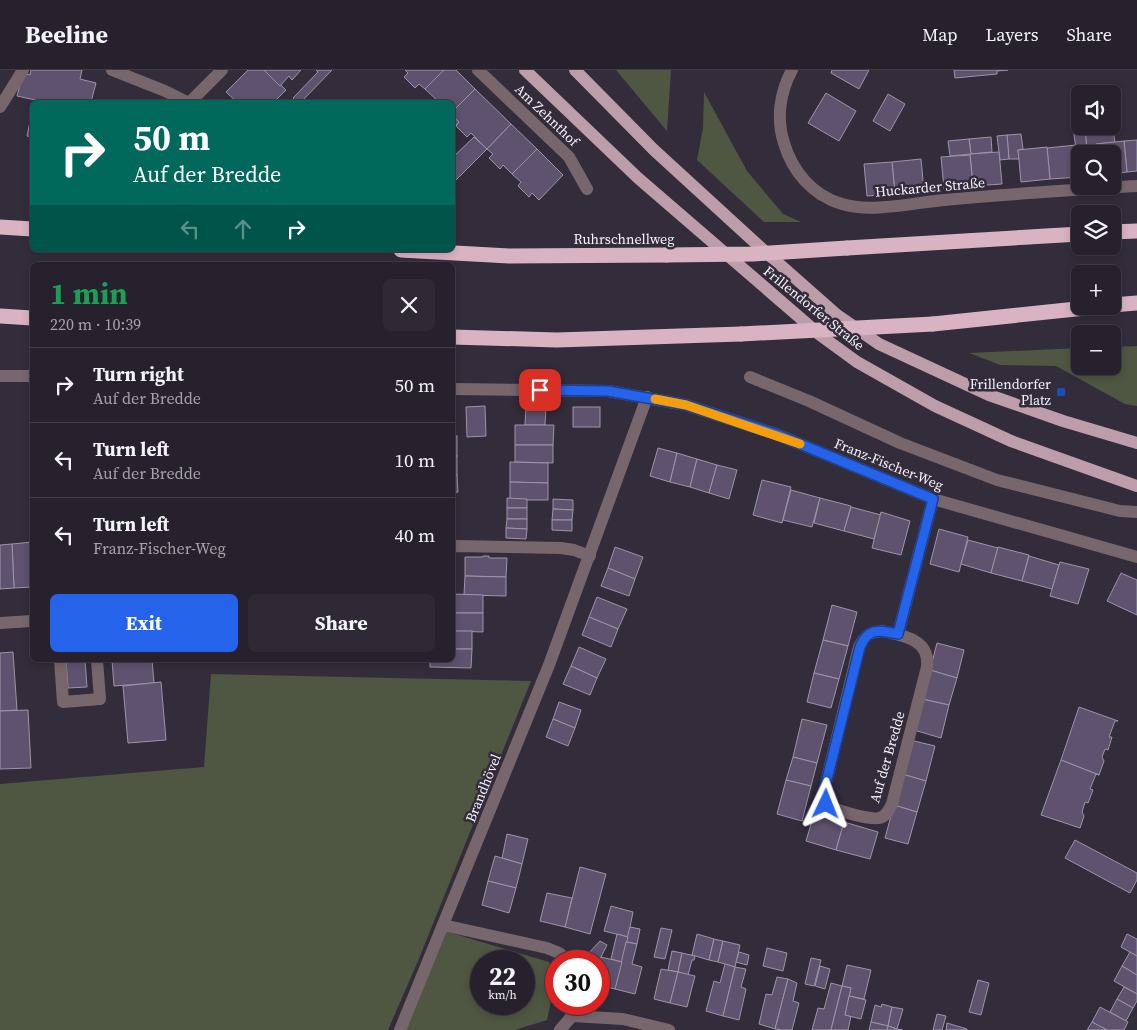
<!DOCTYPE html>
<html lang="en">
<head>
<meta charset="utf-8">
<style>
  :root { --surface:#26212c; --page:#2e2934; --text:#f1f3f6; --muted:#a4a3a9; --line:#423e48; --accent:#2563eb }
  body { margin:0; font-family:"Source Serif 4",serif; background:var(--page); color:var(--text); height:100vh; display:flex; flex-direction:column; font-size:19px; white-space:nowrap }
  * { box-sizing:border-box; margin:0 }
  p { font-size:16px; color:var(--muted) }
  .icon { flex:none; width:28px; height:28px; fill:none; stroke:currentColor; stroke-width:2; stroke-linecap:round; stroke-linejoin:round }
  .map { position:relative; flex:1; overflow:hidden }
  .panel { position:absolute; left:30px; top:192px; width:425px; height:400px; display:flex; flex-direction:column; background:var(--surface); border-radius:8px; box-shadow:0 2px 8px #0003,0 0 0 1px var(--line) }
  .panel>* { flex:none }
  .banner { position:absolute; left:30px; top:30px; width:425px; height:152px; border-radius:8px; box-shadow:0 2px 8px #0003,0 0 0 1px var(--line); background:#00695c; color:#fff; overflow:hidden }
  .fabs { position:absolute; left:1071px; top:15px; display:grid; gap:10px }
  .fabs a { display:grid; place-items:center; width:50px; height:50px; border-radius:8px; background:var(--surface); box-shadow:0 2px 8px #0003,0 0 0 1px var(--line); font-size:25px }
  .speed { position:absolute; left:470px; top:880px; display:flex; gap:10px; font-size:25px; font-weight:700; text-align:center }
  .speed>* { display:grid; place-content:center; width:65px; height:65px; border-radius:50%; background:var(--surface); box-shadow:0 2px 8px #0003,0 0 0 1px var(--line); line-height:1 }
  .speed small { font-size:12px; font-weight:400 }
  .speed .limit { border:8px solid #d22; background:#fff; color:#111 }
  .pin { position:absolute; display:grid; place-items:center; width:42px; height:42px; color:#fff; margin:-21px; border-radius:10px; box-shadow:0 2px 8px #0006 }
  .me { position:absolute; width:55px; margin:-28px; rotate:2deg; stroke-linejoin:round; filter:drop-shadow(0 0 4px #0008) }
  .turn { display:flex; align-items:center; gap:18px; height:105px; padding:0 20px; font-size:22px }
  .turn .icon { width:65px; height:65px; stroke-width:2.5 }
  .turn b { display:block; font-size:35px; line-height:42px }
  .lanes { display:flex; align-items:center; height:48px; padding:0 20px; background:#0003; justify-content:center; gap:25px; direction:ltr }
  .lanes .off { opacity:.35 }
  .round { display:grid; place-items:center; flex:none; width:52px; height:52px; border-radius:8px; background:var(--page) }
  .headline { display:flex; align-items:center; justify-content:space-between; height:85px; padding:0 20px }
  h1 { font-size:30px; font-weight:700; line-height:38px; color:#1e9e55 }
  .button { display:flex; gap:10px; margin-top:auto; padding:10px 20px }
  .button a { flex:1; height:58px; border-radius:8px; background:var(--accent); color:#fff; font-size:20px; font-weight:700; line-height:58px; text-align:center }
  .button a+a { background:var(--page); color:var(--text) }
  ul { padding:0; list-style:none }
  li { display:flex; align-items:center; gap:15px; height:75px; padding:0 20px; border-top:1px solid var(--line) }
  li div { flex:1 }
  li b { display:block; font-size:19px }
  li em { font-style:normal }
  header { display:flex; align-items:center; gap:30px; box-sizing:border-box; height:70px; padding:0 25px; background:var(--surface); border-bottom:1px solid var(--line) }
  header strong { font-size:24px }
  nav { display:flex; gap:28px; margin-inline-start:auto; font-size:18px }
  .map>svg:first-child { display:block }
  .green { fill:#4f5742; fill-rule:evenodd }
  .building { fill:#5f526f; stroke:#9d95a7 }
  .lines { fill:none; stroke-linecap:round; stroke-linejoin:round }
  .minor { stroke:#77676d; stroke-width:12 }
  .major { stroke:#be9daa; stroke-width:12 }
  .highway { stroke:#dab3c2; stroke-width:15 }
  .highway-bridge { stroke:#dab3c2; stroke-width:15 }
  .route-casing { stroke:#184099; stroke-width:12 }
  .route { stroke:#2563eb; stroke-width:9 }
  .slow { stroke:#f59e0b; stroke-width:9 }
  .transit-dot { fill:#1a4fb4; stroke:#332c3b; stroke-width:2 }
  .labels { text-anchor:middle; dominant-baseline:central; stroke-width:5; stroke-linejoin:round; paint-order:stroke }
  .street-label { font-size:14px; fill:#f6f2fb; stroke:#332c3b }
  .poi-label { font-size:14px; fill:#f6f2fb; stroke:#332c3b; text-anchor:end }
</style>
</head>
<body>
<header>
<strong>Beeline</strong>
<nav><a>Map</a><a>Layers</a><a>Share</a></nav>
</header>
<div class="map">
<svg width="1137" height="960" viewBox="0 0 1137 960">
  <rect width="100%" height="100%" fill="#332c3b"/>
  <g class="green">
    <path d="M616,0H671L667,61Z"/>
    <path d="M704,22L747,101L783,144L801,152H764L697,90L703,58Z"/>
    <path d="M1137,276V336L1125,334L1056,296L1000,295L969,283L1080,278V296H1112L1113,277Z"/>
    <path d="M211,604L531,611L418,891L388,960H0V714L204,697Z"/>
    <path d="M445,861L549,892L556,908L547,950L515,960H403ZM481,891H524V934H481Z"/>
  </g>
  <g class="building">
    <path d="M31,0H82L80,9L96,13L91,32H40V31L17,26L23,3L30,5Z"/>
    <path d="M248,0H264L286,20L274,32H237L226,22Z"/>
    <path d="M264,0H301L292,10L289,6L280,16Z"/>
    <path d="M316,0H332L301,32H297L293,28L318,2Z"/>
    <path d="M405,0H444L425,19L419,14L415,18L404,7L408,3Z"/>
    <path d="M444,0H456L475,19L452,42V32H439L425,19Z"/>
    <path d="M832,0H869L859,19L831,3Z"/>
    <path d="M954,0H1008L997,1V4L955,8Z"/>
    <path d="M475,19L511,54L487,79L471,63L467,67L456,56L459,52L452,46V42Z"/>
    <path d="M826,23L856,41L839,71L808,53Z"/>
    <path d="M888,24L905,34L890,61L873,51Z"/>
    <path d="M32,42V67L27,66Z"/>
    <path d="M452,46L459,52L452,59Z"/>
    <path d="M511,54L537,79L512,104L503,95L500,99L489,88L493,84L487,79Z"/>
    <path d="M1112,54L1115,72L1096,74L1097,84H1087L1085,56H1112Z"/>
    <path d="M1085,56L1087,84L1077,85L1073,58Z"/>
    <path d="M1021,64L1023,79L1018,80L1019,89H1009L1007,65Z"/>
    <path d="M1007,65L1009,89L1000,90L997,66Z"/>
    <path d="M474,67L487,79L452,114V88Z"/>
    <path d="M991,67L992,82L971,84L969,69Z"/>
    <path d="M969,69L971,84L950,86L948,71Z"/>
    <path d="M1137,70V101L1127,102L1124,71Z"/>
    <path d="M1124,71L1127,102L1112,104V84H1097L1096,74Z"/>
    <path d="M1076,75L1079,107L1050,109L1047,78Z"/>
    <path d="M1047,77L1050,109L1021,112L1018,80Z"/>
    <path d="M537,79L563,105L539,130L532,123L529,127L518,116L521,112L512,104Z"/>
    <path d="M999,82L1002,114L973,116L970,84Z"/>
    <path d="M970,85L973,116L944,119L941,87Z"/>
    <path d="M921,89L924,121L895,124L892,92Z"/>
    <path d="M892,92L895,124L867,126L864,94Z"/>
    <path d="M485,336L486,366L467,367L466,337Z"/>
    <path d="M526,336L546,337L545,355H525Z"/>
    <rect x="573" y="337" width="27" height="20"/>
    <path d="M515,355H554L553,375H515Z"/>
    <rect x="452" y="366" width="5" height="20"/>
    <path d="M515,375H553V393L515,392Z"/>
    <path d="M658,378L677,383L670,412L650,406Z"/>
    <path d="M677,383L697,389L690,417L670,412Z"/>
    <rect x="452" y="386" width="5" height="19"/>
    <path d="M697,389L717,395L709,423L690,417Z"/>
    <path d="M510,392L548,393V413L510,412Z"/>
    <path d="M717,395L737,400L729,429L709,423Z"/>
    <path d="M452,405H457L458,422L452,423Z"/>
    <path d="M762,410L791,417L782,453L753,445Z"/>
    <path d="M510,412L548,413V430H510Z"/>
    <path d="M791,420L820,428L812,457L783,450Z"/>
    <path d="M507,428L527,429V438H507Z"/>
    <path d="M820,428L851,436L844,461L814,453Z"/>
    <path d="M553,429L573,430V440L553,439Z"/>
    <path d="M851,437L881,445L874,469L844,461Z"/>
    <rect x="507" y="438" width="20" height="11"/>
    <path d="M553,439L573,440L572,450H552Z"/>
    <path d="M881,442L910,451L901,485L872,478Z"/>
    <path d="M507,449H527V459L506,458Z"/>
    <path d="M552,450H572V461L552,460Z"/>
    <path d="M506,458L527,459L526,469L506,468Z"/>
    <path d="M939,459L968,467L959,502L930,494Z"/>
    <path d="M968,470L998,478L991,503L961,494Z"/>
    <path d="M32,472V517L14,518L12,474Z"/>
    <path d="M12,474L14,518L0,519V475Z"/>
    <path d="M615,477L643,487L635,509L608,498Z"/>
    <path d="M998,477L1029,485L1022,511L991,503Z"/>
    <path d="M483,486H489V488H507L506,507L465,506V487H483Z"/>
    <path d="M1029,486L1059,495L1052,519L1022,511Z"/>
    <path d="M1060,492L1089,499L1078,534L1050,526Z"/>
    <path d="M608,498L635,509L629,526L601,516Z"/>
    <path d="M1121,503L1137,510V545L1107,531Z"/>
    <path d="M465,506L506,507V526L464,525Z"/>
    <path d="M452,524L483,525V543H452Z"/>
    <path d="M597,527L627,539L618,559L589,547Z"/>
    <path d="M832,535L857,542L848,576L823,570Z"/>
    <path d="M452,543H483V562L452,561Z"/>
    <path d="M589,547L618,559L611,577L582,565Z"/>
    <rect x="452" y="561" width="20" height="18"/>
    <path d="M823,570L848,576L839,609L814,603Z"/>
    <path d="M937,573L964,580L957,608L930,600Z"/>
    <path d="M579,577L606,589L597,608L571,596Z"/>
    <path d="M452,579H472L471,598L430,597V590H452Z"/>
    <path d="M13,582L17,640L0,641V583Z"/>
    <path d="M66,590H85L87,617L68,618Z"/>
    <path d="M112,590H152L154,613L114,616Z"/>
    <path d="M571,596L597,608L590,625L563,614Z"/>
    <path d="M930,600L957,608L949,635L922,629Z"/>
    <path d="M814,603L839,609L831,638L807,632Z"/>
    <path d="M161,612L166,670L128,673L123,616Z"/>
    <path d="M922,629L949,635L941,668L914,660Z"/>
    <path d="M559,632L581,640L575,658L553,649Z"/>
    <path d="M1079,637L1118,651H1115L1109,667H1112L1108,680L1105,679L1102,687L1104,691L1099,705L1061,690Z"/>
    <path d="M28,640L31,698L0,699V641Z"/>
    <path d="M553,649L575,658L568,676L546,667Z"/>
    <path d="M802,649L827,655L817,693L793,687Z"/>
    <path d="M910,670L935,676L926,711L902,704Z"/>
    <path d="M793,687L817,693L811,716L786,710Z"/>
    <path d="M1061,690L1099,705L1096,704L1090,719L1093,720L1088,733L1085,732L1082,742L1084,746L1080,758L1041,745Z"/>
    <path d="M902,704L926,711L917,742L894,735Z"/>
    <path d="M786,710L811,716L802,751L777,744Z"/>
    <path d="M894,735L917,742L908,774L885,768Z"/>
    <path d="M814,744L844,752L836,780L806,771Z"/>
    <path d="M844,752L878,762L870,789L836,780Z"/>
    <path d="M507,764L528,769L522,794L502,788Z"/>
    <path d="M1075,770L1137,803V810L1130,823L1065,788Z"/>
    <path d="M495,786L522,794L516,818L488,811Z"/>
    <path d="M580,797L606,804L590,864L565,857Z"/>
    <path d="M488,811L516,818L509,843L482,835Z"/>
    <path d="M547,823L572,828L565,857L540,851Z"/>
    <path d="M611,836L633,842L628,867L604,861Z"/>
    <path d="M630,857L640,859L637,874L626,872Z"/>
    <path d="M661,858L672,860L665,889L654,887Z"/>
    <path d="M617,864L628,867L622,892L611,889Z"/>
    <path d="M697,864L714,869L709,890L692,885Z"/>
    <path d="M1127,864L1137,869V886L1121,877Z"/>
    <path d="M714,869L723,871L718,892L709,890Z"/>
    <path d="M600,871L607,875L601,887L599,898V891H587V885Z"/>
    <path d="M723,871L740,875L735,897L718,892Z"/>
    <path d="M626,872L637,874L632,894L642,897L635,924L615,919Z"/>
    <path d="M767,878L787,883L783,901L763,896Z"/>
    <path d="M672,881L682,883L678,902L668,900Z"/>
    <path d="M739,882L749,885L747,895L736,892Z"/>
    <path d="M1130,882L1137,886V905L1122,896Z"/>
    <path d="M682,883L695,886L694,890H692L688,905L678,902Z"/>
    <path d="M601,887L622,892L615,919L599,915V898Z"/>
    <path d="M811,888L821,890L814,916L805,914Z"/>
    <path d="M725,894L735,897L723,946L706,941L714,911L720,913Z"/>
    <path d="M847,895L871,900L864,929L849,926L851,918L842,916Z"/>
    <path d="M820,896L830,899L825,919L815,916Z"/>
    <path d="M1122,896L1137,905V924L1114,911Z"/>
    <path d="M735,897L746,899L741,917L746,919L739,950L723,946Z"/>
    <path d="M661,899L678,902L670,933L654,929Z"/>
    <path d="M678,902L695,906L687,937L670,933Z"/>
    <path d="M777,907L788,909L775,959L759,954L766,924L772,925Z"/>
    <path d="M788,909L797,913L793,931L799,933L792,960H782L775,959Z"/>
    <path d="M978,910L989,913L981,945L969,942Z"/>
    <path d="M831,913L842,916L831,960H812L818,938L824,939Z"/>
    <path d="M842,916L851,918L845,945L851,946L848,960H831Z"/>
    <path d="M1124,917L1137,924V931L1133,938L1117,929Z"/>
    <path d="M849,926L866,930L861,949L845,945Z"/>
    <path d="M1117,929L1133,938L1126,951L1110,942Z"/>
    <path d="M882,934L892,937L888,956L871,952L875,935L881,937Z"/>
    <path d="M892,937L903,939L897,959L888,956Z"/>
    <path d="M1100,937L1128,952L1124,960H1107L1092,952Z"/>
    <path d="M937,944L946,946L942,960H933Z"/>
    <path d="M871,952L888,956L887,960H869Z"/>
    <path d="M1092,952L1107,960H1087Z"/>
    <path d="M947,953L967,959V960H946Z"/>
    <path d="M888,956L897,959L903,960H887Z"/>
  </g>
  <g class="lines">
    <g class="minor">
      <path d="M112,0L165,21L187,32"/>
      <path d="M478,0L569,87L587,119"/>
      <path d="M792,0C780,22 776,49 784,73C792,101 813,126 842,134C872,143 912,133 944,130C1008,124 1073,120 1137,116"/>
      <path d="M190,32L222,0"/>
      <path d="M0,37L23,0"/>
      <path d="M0,306H32"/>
      <path d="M750,307L809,331L900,373L997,410L1120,441L1137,442"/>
      <path d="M452,319L608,321L686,335L776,364L933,429L1137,487"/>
      <path d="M452,477L456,476L561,478L574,480L590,486"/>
      <path d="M0,553L32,551"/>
      <path d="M882,561C904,566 930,569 927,597L892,734C889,740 886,747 879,748C871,750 830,740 826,733C823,729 824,722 825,717L859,577C865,565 870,562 882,561Z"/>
      <path d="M898,564L933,429"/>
      <path d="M60,590L63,632L100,629L97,590"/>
      <path d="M443,855L547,878L559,883L569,891"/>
      <path d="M570,934L572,946"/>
      <path d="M400,960L549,595L647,327"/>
      <path d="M560,960L572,946L623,949L669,960"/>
    </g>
    <g class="major">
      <path d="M525,0L638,108L820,265L857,292L935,336L1011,371L1137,416"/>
      <path d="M575,0L654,80L760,177L837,245L879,274L989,325L1063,351L1137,373"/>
    </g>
    <g class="highway">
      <path d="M0,157L32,159"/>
      <path d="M1112,162L1137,161"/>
      <path d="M847,178L1080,164"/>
      <path d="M401,180L509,186L666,185"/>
      <path d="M1112,235L1137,233"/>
      <path d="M0,246L32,248"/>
      <path d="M933,254L1105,236"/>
      <path d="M452,267L557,270L741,264"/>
    </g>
    <g class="highway-bridge">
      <path d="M666,185L753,184L847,178"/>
      <path d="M741,264L933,254"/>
    </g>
  </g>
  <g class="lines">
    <g class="route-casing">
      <path id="route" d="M540,320L608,321L686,335L776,364L933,429L898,564C880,560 868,557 860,577L825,717L824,727L826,734"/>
    </g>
    <use href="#route" class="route"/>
    <path class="slow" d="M655,329L686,335L800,374"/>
  </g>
  <rect class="transit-dot" x="1056" y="317" width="10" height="10" rx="2.5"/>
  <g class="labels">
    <g class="street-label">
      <text transform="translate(547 45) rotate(44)">Am Zehnthof</text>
      <text transform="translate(930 117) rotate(-5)">Huckarder Straße</text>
      <text x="624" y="169">Ruhrschnellweg</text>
      <text transform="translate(814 238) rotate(39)">Frillendorfer Straße</text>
      <text transform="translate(889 394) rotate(22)">Franz-Fischer-Weg</text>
      <text transform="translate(887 687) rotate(-74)">Auf der Bredde</text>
      <text transform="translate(483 718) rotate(-68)">Brandhövel</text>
    </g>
    <g class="poi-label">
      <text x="1051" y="314">Frillendorfer<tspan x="1051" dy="16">Platz</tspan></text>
    </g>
  </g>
</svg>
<div class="fabs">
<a><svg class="icon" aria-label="sound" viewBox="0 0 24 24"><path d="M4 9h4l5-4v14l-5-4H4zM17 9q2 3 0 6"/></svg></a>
<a><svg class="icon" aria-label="search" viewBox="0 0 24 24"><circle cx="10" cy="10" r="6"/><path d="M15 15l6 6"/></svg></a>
<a><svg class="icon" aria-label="layers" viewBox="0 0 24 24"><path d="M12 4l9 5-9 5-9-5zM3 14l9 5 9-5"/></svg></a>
<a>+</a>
<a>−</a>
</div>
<div class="speed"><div>22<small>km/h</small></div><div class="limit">30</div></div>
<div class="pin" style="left:540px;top:320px;background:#d93025"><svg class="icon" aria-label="arrive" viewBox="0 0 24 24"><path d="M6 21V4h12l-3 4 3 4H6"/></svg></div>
<svg class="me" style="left:826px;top:734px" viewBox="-20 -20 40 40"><path d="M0-17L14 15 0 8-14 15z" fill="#2563eb" stroke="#fff" stroke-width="4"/></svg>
<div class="banner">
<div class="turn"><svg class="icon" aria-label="right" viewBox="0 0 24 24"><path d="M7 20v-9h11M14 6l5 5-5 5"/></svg><div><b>50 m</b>Auf der Bredde</div></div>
<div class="lanes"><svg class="icon off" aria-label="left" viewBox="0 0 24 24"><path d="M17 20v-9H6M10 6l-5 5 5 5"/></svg><svg class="icon off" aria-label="ahead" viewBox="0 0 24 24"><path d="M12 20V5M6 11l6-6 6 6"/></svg><svg class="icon" aria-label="right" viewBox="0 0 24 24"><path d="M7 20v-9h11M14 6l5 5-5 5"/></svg></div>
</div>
<section class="panel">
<div class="headline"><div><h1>1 min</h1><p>220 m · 10:39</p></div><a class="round"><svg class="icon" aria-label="close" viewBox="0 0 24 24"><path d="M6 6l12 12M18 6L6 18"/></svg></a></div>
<ul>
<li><svg class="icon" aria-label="right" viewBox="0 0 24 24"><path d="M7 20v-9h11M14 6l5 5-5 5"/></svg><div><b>Turn right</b><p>Auf der Bredde</p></div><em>50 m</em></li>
<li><svg class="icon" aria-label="left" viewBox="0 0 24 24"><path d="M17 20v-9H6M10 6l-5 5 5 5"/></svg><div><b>Turn left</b><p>Auf der Bredde</p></div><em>10 m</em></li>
<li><svg class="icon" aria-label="left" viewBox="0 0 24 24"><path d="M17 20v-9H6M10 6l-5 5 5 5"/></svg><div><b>Turn left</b><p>Franz-Fischer-Weg</p></div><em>40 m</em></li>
</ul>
<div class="button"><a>Exit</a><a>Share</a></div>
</section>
</div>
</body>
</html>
